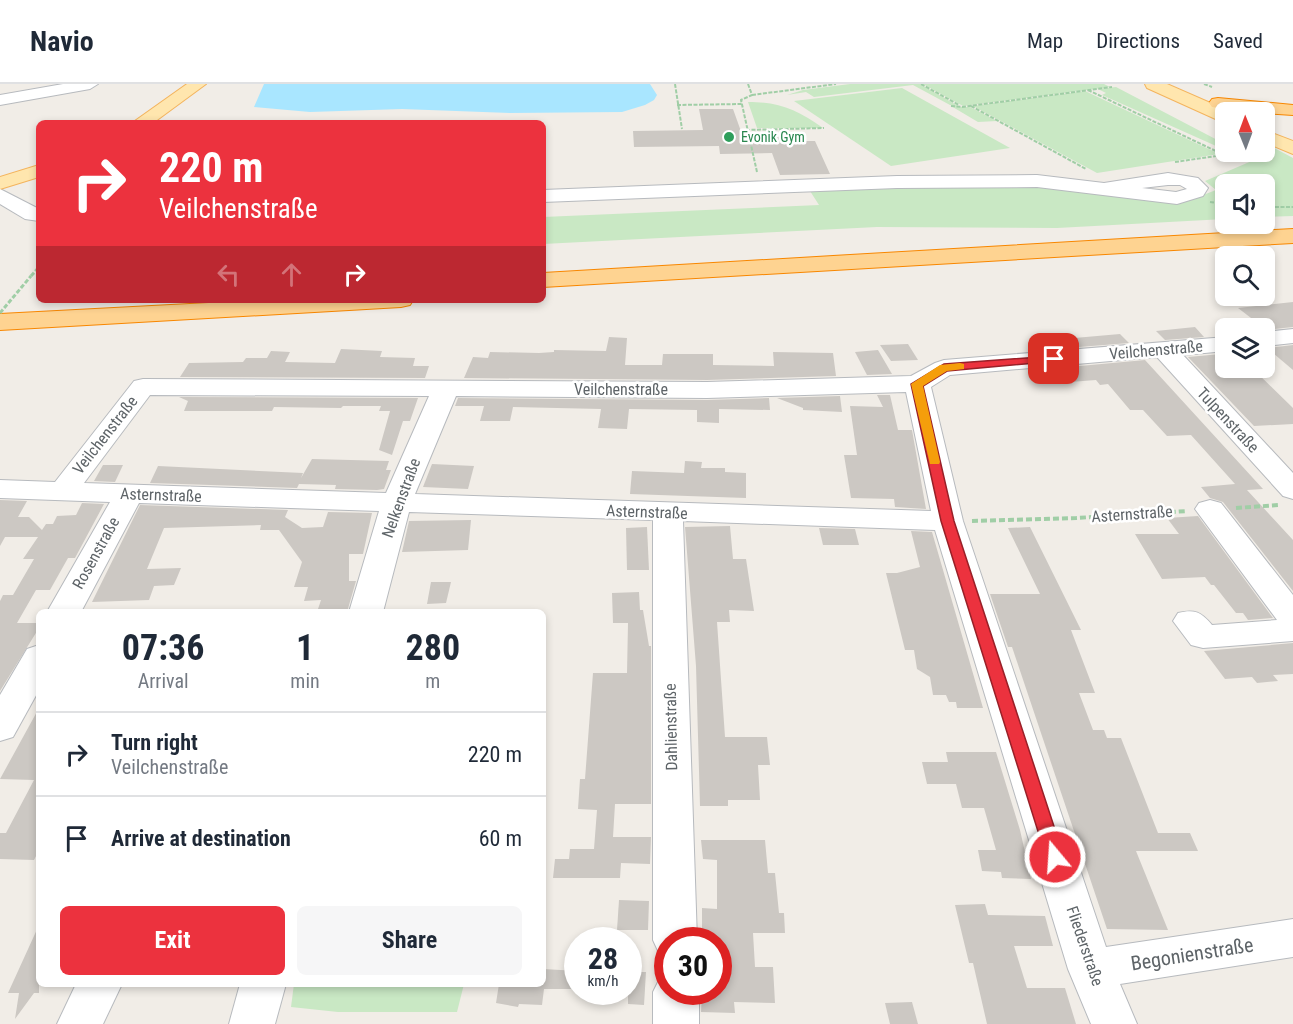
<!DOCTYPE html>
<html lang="en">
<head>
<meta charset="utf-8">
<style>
  :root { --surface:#fff; --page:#f6f6f7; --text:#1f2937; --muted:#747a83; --line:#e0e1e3; --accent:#ec323e }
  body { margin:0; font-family:"Roboto Condensed",sans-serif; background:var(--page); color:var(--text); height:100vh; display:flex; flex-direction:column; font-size:22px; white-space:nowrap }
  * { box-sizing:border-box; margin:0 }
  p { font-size:20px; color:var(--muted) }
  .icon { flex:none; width:33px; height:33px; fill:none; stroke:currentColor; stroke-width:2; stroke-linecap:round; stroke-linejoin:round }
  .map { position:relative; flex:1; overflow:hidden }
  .sheet { position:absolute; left:36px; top:525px; width:510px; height:378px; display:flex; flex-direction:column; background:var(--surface); border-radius:9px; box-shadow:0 3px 9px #0003 }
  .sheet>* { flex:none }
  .guide { position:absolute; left:36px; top:36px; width:510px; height:183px; border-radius:9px; box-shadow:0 3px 9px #0003; background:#ec323e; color:#fff; overflow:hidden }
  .needle { width:39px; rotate:359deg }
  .fabs { position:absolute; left:1215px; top:18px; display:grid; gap:12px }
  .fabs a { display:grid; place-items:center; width:60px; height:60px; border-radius:9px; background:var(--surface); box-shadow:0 3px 9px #0003; font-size:30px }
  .speed { position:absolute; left:564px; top:843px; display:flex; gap:12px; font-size:30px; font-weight:700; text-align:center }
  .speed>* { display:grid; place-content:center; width:78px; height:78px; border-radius:50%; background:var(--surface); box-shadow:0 3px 9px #0003; line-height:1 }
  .speed small { font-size:15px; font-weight:400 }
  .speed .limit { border:9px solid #d22; background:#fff; color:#111 }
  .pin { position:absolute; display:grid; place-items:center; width:51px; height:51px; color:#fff; margin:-26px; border-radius:12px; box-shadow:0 3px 9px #0006 }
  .me { position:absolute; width:66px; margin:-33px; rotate:342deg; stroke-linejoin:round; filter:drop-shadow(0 0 4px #0008) }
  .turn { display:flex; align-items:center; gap:21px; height:126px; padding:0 24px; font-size:27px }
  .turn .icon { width:78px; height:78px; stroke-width:2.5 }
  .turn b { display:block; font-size:42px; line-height:51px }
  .lanes { display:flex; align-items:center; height:57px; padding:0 24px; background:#0003; justify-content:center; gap:30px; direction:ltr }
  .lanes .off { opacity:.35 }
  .eta { display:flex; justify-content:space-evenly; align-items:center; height:102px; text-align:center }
  .eta b { font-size:36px; font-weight:700; line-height:42px }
  .cta { display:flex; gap:12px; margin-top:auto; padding:12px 24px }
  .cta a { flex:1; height:69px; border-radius:9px; background:var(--accent); color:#fff; font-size:24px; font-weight:700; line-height:69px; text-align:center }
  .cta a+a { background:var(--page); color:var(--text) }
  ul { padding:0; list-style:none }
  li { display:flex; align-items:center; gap:18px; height:84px; padding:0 24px; border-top:2px solid var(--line) }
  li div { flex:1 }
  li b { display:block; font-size:22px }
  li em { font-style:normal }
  header { display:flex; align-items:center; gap:36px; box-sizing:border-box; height:84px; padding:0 30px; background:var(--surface); border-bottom:2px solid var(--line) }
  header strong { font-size:28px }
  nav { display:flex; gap:33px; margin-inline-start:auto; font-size:21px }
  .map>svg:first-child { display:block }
  .green { fill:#c9e8c4 }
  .water { fill:#a9e6ff }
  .building { fill:#ccc8c3 }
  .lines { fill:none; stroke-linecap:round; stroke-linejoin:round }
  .minor-casing { stroke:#b7babe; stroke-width:2 }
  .major-casing { stroke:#f4b45d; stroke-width:2 }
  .highway-casing { stroke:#f88700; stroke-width:2 }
  .path-far2 { stroke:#a0cea6; stroke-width:2; stroke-dasharray:4 1.5; stroke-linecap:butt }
  .path-far1 { stroke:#a0cea6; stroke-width:3; stroke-dasharray:4.5 2; stroke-linecap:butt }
  .path { stroke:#a0cea6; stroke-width:4; stroke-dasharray:6 3; stroke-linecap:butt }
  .minor { fill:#fff; fill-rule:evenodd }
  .major { fill:#ffe6ae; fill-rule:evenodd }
  .highway { fill:#fed391; fill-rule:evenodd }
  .path-bridge { stroke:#a0cea6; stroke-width:3; stroke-dasharray:4.5 2; stroke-linecap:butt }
  .route { fill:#ec323e; stroke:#992028; stroke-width:1.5 }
  .slow { fill:#f59e0b }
  .leisure-dot { fill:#2e9e5b; stroke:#fff; stroke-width:2 }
  .labels { text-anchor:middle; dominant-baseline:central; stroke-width:5; stroke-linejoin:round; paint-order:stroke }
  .far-leisure-label { font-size:14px; fill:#27864d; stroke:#fff; text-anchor:start }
  .street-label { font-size:16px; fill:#5e6468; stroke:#fff }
  .near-street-label { font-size:20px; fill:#5e6468; stroke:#fff }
</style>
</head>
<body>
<header>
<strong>Navio</strong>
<nav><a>Map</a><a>Directions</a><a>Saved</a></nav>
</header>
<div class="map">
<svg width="1293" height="940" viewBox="0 0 1293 940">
  <rect width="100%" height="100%" fill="#f1ede7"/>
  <g class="green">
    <path d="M850,0H920L960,23H970L997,37L978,38L951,22H955L950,21L913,1L814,13L806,8L787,11L803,6Z"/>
    <path d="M923,0H1104L1110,3L963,22Z"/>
    <path d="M1116,3L1225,60V66L1102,11L1106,9L1098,5Z"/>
    <path d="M902,4L1010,64L891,82L794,17Z"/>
    <path d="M1085,7L1219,70L1097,89L973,22Z"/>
    <path d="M748,18C780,18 797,26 823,44H757Z"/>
    <path d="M1265,59L1293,74V132L1265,133L1264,100H1226L1225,135L1057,144L877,143L543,160V133L819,121L810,107L1038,101L1185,118L1216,106L1205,97L1261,73L1252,68H1264Z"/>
    <path d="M294,900H464L457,928H338L291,923Z"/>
  </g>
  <path class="water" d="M264,0H650L657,11L654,16L645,21L622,28L510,29L402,25L310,28L254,23Z"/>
  <g class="building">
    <path d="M699,25H733L743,53H782L781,48H802L805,57H815L830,90L780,91L772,69L720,70L719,62L634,63L633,47L703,46Z"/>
    <path d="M1293,218V243L1264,246L1243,244L1236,239L1255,237L1238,224Z"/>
    <path d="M1195,243L1204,253L1165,256L1156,247Z"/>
    <path d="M1120,250L1129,259L1042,266L1032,254L1060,252L1063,255Z"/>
    <path d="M609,253L627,254L625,281H662L663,270H713V281L774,282L773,268L833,269L836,292L707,296L464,294L473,273L488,274L490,268L539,269L554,268V266L606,267Z"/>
    <path d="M908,260L918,276L891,277L880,261Z"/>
    <path d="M1293,261V286L1267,264Z"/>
    <path d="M341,265L382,267L380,273L415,274L413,282H429L425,294L180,293L189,279L243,278L246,274H267L271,267L290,268L285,278L335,279Z"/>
    <path d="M878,266L892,290L867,291L855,268Z"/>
    <path d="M1221,270L1226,274V286L1253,285L1293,324V340L1254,342L1188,273Z"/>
    <path d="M1145,276L1263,405L1247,406L1293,456V507L1223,418L1210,414L1201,403L1235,400L1191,351L1167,352L1143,326H1130L1108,300L1100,301L1096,296L1070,298L1058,284Z"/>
    <path d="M877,311H890L898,346H912L926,425L895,423L894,415L851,414L844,371H857L850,322L883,323Z"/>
    <path d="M840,312L842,328L803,326V324L777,314Z"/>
    <path d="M179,313L418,314L410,337H403L392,371L379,366L390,327H379L381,322H343L341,324L274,323L272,327H184L188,317Z"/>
    <path d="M458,314L707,316L769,314L770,326L719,325V339L697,338V326L629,325L627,345L598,344L601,325L513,323L510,337H480L484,322H455Z"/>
    <path d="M312,375L389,377L386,386H391L384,405L377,406L335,405L336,401L299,400L297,404L150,399L158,382L303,389L301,394Z"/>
    <path d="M685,377L702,378L701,384H725V388L746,389V414L630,410L632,387L684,389Z"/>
    <path d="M432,380L474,382L468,405L423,403Z"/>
    <path d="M103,381H123L115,398L94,397Z"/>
    <path d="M0,416L27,417L18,433H29L42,446L46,440H53L57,432L76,431L82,419L104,420L75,474H68L50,506H36L17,539H39V544L0,607V517L3,511H13L34,475H23L38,453H5L0,462Z"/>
    <path d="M140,421L288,426L285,433L302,444L323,443L328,428L372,429L363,470H349V497H356L347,528H317L321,516L304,517L308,503H294L302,478L279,446H260L261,441L164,444L147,485L181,484L174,501L154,502L149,516L92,518Z"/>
    <path d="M1198,432L1273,534L1248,536L1243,529H1236L1214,501H1211L1205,493L1162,495L1135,450H1179L1167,434Z"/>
    <path d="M471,436L468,466L402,468L409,437Z"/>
    <path d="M730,442L733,475H746L754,527L729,526L730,538H717L725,653H767L770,681H758L760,716H728V722H700L696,582L685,443Z"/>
    <path d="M647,443L649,486H627L626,444Z"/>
    <path d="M1030,443L1081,546H1071L1095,609H1079L1093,646H1104L1107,654H1121L1158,749H1190L1198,767H1136L1168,846L1107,845L1012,563H1008L990,510H1040L1008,444Z"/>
    <path d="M819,444L855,445L859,461H823Z"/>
    <path d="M911,447L932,448L983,624H957L956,618H949L946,611H933L930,593L917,585L914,566H905L886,489H897L920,483Z"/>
    <path d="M431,498H451L446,519L427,520Z"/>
    <path d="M639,508L640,526H643L649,562H651V720H615L613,753H651L650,780L621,779L620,794H553L555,775H569L570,765H594L597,726L578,725L580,695H585L593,589H627L628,539H613L612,509Z"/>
    <path d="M1293,559V590L1273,591L1278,597L1257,599L1252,593L1225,595L1204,567Z"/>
    <path d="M39,624V766L34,776L0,775V749H6L34,696L0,695Z"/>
    <path d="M946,668H996L1020,746L1031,795L1002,794L1001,788L982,787L978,766H996L984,724H962L956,700H927L922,678H948Z"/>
    <path d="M701,756H765L768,789H775L779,829H784L785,849H753L755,883H773L775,919L734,918L735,929L701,928L702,908H718V856H702V824L717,825V776L703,775Z"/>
    <path d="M619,816L649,817L648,846H617Z"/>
    <path d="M985,820L988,831L1045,832L1053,862H1014L1027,904H1065L1076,940H987L973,879H969L955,821Z"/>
    <path d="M39,841V909H34L15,935L19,909H8Z"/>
    <path d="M543,885L578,887V905H544L542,921L519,920L518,923L496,919L499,900H543Z"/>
    <path d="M628,888H646L644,921L628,920Z"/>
    <path d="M912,918L918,940H890L885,919Z"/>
  </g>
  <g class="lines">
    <g class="minor-casing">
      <g id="minor">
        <path d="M63,0H98L90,5L0,21V11Z"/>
        <path d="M1168,89L1198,94L1208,104L1203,112L1177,120L1037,103L897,104L543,118V106L897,92L1037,91L1104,99ZM1168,101H1180L1187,105L1176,108L1142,104Z"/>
        <path d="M0,105L39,125V137L25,135L0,120Z"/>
        <path d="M1293,245V259L1264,262V248Z"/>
        <path d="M1226,253V267L1183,271L1293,389V415L1283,412L1157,273L950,291L931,303L963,437L1106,863L1293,835V873L1120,900L1137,940H1091L1068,885L935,446L683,437L697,856H668V872L659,869L653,856V436L409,428L383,528H349L379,427L139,419L81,528H47L110,418L0,414V396L55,398L134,297L143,295L707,298L911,292L935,279L944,276ZM906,308L931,427L415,410L456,312L707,314ZM150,311L429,312L386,409L84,399Z"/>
        <path d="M1210,416L1221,419L1293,511V557L1203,564L1191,561L1173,537L1178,529C1195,525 1201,528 1212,541L1277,536L1195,425L1199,419Z"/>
        <path d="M39,561V606L13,653L0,657V611L27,565Z"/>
        <path d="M668,891V908H699V940H653V908L660,894Z"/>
        <path d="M76,900H122L103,940H57Z"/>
        <path d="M240,900H286L275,940H229Z"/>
      </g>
    </g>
    <g class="major-casing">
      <g id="major">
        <path d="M187,0H206L153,39H132Z"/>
        <path d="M1145,0H1167L1231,28H1226V38L1220,37L1147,4Z"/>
        <path d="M1264,46L1293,57V70L1264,58Z"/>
        <path d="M39,81V93L0,105V93Z"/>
      </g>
    </g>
    <g class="highway-casing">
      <g id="highway">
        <path d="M1218,14L1293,21V31L1249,28L1212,23L1209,19L1212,15Z"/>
        <path d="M1293,145V159L543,203V189Z"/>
        <path d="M267,216H413L410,221L401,223L0,246V230Z"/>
      </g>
    </g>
    <g class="path-far2">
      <path d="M675,0L682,45"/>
      <path d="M748,0L752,11L741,16L757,88"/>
      <path d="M921,0L959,21"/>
      <path d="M1204,0L1212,3"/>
      <path d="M1088,6L1222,70"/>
      <path d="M752,11L836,0"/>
      <path d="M677,21L742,20"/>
      <path d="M951,22L962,23L1112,3"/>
      <path d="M971,22L1086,85"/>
      <path d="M746,46L824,44"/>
      <path d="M1175,78L1223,71"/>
      <path d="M1210,118L1226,120"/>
      <path d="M1264,123H1293"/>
    </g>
    <path class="path-far1" d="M31,192L39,183"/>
    <g class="path">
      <path d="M1236,424L1279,421"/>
      <path d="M972,437L1076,434L1187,427"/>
    </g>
    <use href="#minor" class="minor"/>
    <use href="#major" class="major"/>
    <use href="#highway" class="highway"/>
    <path class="path-bridge" d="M0,229L31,192"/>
  </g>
  <path class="route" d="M1054,272L1058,273V277L947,287L923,302L954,437L1064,773L1061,778L1055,780L1049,778L1046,773L941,437L911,300L944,280Z"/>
  <path class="slow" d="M960,279L964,280V285L947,287L923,302L940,378L939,380H930L911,300L940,281Z"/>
  <circle class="leisure-dot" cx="729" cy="53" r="6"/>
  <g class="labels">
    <g class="far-leisure-label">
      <text x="741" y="53">Evonik Gym</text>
    </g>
    <g class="street-label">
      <text transform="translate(1156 266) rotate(-5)">Veilchenstraße</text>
      <text x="621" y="305">Veilchenstraße</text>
      <text transform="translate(1228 336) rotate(47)">Tulpenstraße</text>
      <text transform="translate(105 351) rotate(-52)">Veilchenstraße</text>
      <text transform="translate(161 411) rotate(2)">Asternstraße</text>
      <text transform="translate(401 414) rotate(-70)">Nelkenstraße</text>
      <text transform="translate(647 428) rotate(2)">Asternstraße</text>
      <text transform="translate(1132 430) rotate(-4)">Asternstraße</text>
      <text transform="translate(96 469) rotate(-61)">Rosenstraße</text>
      <text transform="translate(671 643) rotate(-91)">Dahlienstraße</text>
      <text transform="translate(1085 862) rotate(71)">Fliederstraße</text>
    </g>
    <g class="near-street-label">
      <text transform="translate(1192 870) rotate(-9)">Begonienstraße</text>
    </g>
  </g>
</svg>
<div class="fabs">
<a><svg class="needle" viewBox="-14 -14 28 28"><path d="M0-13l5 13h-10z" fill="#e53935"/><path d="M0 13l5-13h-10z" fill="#747a83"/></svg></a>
<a><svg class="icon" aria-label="sound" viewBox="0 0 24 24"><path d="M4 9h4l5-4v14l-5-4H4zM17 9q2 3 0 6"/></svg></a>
<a><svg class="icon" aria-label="search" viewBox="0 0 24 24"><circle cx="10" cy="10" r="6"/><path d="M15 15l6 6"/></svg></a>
<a><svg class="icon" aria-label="layers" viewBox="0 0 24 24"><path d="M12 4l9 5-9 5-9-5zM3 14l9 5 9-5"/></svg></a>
</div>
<div class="speed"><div>28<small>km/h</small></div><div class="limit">30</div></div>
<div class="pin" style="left:1054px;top:275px;background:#d93025"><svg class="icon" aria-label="arrive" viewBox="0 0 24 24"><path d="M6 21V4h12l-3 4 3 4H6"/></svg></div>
<svg class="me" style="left:1055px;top:773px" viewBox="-20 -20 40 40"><circle r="17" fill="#ec323e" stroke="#fff" stroke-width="3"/><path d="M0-11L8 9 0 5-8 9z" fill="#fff"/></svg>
<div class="guide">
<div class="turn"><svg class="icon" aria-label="right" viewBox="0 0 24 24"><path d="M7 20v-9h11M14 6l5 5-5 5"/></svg><div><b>220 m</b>Veilchenstraße</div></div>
<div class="lanes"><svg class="icon off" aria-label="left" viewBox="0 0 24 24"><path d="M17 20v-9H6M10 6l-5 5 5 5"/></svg><svg class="icon off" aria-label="ahead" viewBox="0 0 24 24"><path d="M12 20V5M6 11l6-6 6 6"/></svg><svg class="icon" aria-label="right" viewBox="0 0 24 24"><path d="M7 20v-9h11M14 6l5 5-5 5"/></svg></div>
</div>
<section class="sheet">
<div class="eta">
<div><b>07:36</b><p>Arrival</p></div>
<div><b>1</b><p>min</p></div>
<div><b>280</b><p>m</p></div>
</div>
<ul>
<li><svg class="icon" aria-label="right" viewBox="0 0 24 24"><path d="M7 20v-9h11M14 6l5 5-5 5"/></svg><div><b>Turn right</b><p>Veilchenstraße</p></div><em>220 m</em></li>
<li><svg class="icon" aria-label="arrive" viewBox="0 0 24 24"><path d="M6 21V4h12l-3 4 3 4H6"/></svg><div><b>Arrive at destination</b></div><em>60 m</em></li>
</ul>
<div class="cta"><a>Exit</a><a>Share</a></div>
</section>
</div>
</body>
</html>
